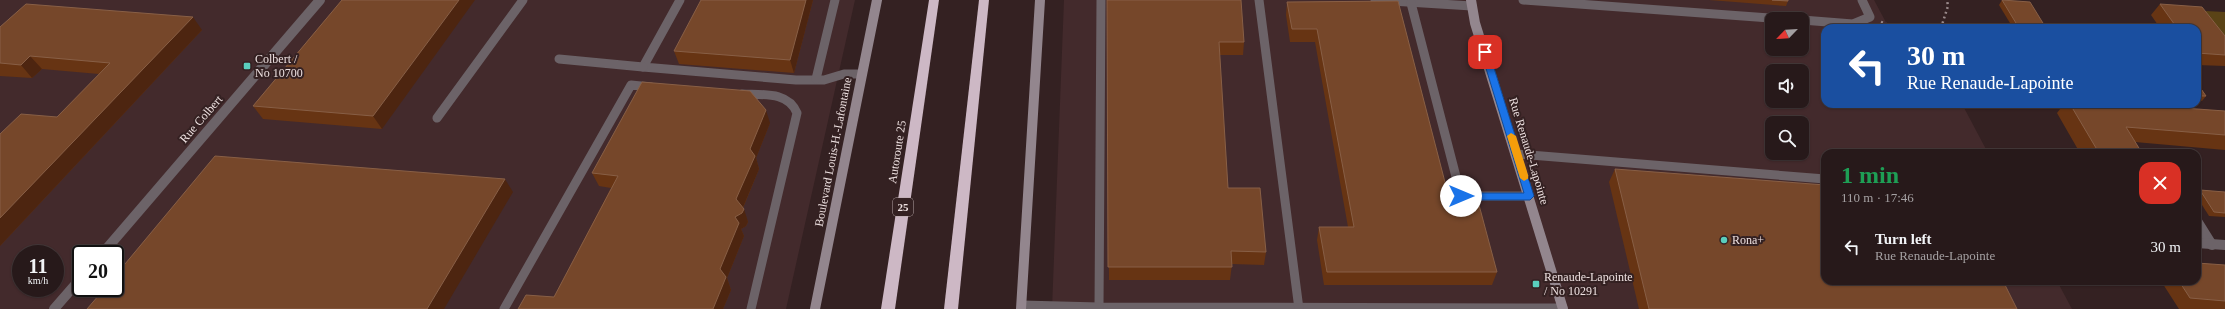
<!DOCTYPE html>
<html lang="en">
<head>
<meta charset="utf-8">
<style>
  :root { --surface:#27191a; --page:#332627; --text:#f1f3f6; --muted:#a4a0a2; --line:#433839 }
  body { margin:0; font-family:Georgia,serif; background:var(--page); color:var(--text); height:100vh; display:flex; flex-direction:column; font-size:15px; white-space:nowrap }
  * { box-sizing:border-box; margin:0 }
  p { font-size:13px; color:var(--muted) }
  .icon { flex:none; width:22px; height:22px; fill:none; stroke:currentColor; stroke-width:2; stroke-linecap:round; stroke-linejoin:round }
  .map { position:relative; flex:1; overflow:hidden }
  .sheet { position:absolute; left:1821px; top:149px; width:380px; height:136px; display:flex; flex-direction:column; background:var(--surface); border-radius:12px; box-shadow:0 1px 3px #0004,0 0 0 1px var(--line) }
  .sheet>* { flex:none }
  .hud { position:absolute; left:1821px; top:24px; width:380px; height:84px; border-radius:12px; box-shadow:0 1px 3px #0004,0 0 0 1px var(--line); background:#1a4fa0; color:#fff; overflow:hidden }
  .needle { width:26px; rotate:245deg }
  .buttons { position:absolute; left:1765px; top:12px; display:grid; gap:8px }
  .buttons a { display:grid; place-items:center; width:44px; height:44px; border-radius:8px; background:var(--surface); box-shadow:0 1px 3px #0004,0 0 0 1px var(--line); font-size:20px }
  .speed { position:absolute; left:12px; top:245px; display:flex; gap:8px; font-size:20px; font-weight:700; text-align:center }
  .speed>* { display:grid; place-content:center; width:52px; height:52px; border-radius:50%; background:var(--surface); box-shadow:0 1px 3px #0004,0 0 0 1px var(--line); line-height:1 }
  .speed small { font-size:10px; font-weight:400 }
  .speed .limit { border:2px solid #111; border-radius:6px; background:#fff; color:#111 }
  .pin { position:absolute; display:grid; place-items:center; width:34px; height:34px; color:#fff; margin:-17px; border-radius:8px; box-shadow:0 2px 6px #0006 }
  .me { position:absolute; width:44px; margin:-22px; rotate:90deg; stroke-linejoin:round; filter:drop-shadow(0 0 3px #0008) }
  .turn { display:flex; align-items:center; gap:14px; height:84px; padding:0 20px; font-size:18px }
  .turn .icon { width:52px; height:52px; stroke-width:2.5 }
  .turn b { display:block; font-size:28px; line-height:34px }
  .round { display:grid; place-items:center; flex:none; width:42px; height:42px; border-radius:12px; background:var(--page) }
  .summary { display:flex; align-items:center; justify-content:space-between; height:68px; padding:0 20px }
  h1 { font-size:24px; font-weight:700; line-height:30px; color:#1e9e55 }
  ul { padding:0; list-style:none }
  li { display:flex; align-items:center; gap:12px; height:60px; padding:0 20px }
  li div { flex:1 }
  li b { display:block; font-size:15px }
  li em { font-style:normal }
  .map>svg:first-child { display:block }
  .built { fill:#432a2c; fill-rule:evenodd }
  .green { fill:#5a4316 }
  .lines { fill:none; stroke-linecap:round; stroke-linejoin:round }
  .path { stroke:#9a8a8b; stroke-width:2.5; stroke-dasharray:2 3; stroke-linecap:butt }
  .lane { stroke:#6c6368; stroke-width:9 }
  .street { stroke:#6c6368; stroke-width:10 }
  .secondary { stroke:#93868e; stroke-width:10 }
  .highway { fill:#cdb8c5; fill-rule:evenodd }
  .wall { fill:#673413 }
  .shaded-wall { fill:#4d2510 }
  .building { fill:#76472a; stroke:#885f46 }
  .route { fill:#1a73e8; stroke:#114b97 }
  .slow { fill:#f59e0b }
  .poi-dot { fill:#5acebd; stroke:#342122; stroke-width:1.5 }
  .labels { text-anchor:middle; dominant-baseline:central; stroke-width:4; stroke-linejoin:round; paint-order:stroke }
  .shield { fill:#342122; stroke:#b6a7a8; stroke-width:1 }
  .shield-label { font-size:11px; font-weight:bold; fill:#eee1e1 }
  .poi-label { font-size:12px; fill:#eee1e1; stroke:#342122; text-anchor:start }
  .street-label { font-size:12px; fill:#eee1e1; stroke:#342122 }
</style>
</head>
<body>
<div class="map">
<svg width="2225" height="309" viewBox="0 0 2225 309">
  <rect width="100%" height="100%" fill="#342122"/>
  <g class="built">
    <path d="M0,0H855L786,309H0ZM21,254H55V288H21ZM81,254H115V288H81Z"/>
    <path d="M1064,0H1874L1889,28H1825V104H1962L1988,153H1825V281H2057L2072,309H1052ZM1772,19H1802V49H1772ZM1772,71H1802V101H1772ZM1772,123H1802V153H1772Z"/>
  </g>
  <path class="green" d="M2205,11L2225,12V37Z"/>
  <g class="lines">
    <g class="path">
      <path d="M1881,22L1896,28"/>
      <path d="M1941,28L1948,6L1947,0"/>
    </g>
    <g class="lane">
      <path d="M680,0L643,67L796,80H824L844,74H862"/>
      <path d="M1101,0L1099,307L1563,308"/>
      <path d="M1259,0L1299,309"/>
      <path d="M1375,0L1472,6"/>
      <path d="M1523,0L1783,19"/>
      <path d="M1411,3L1461,196H1529"/>
      <path d="M1802,20L1853,24L1870,17L1862,0"/>
      <path d="M559,59L643,67"/>
      <path d="M816,79L835,0"/>
      <path d="M742,94C762,95 788,91 797,113L751,309"/>
      <path d="M437,118L523,0"/>
      <path d="M1517,154L1825,179"/>
      <path d="M1022,305L1099,307V309"/>
      <path d="M504,309L631,85L651,87"/>
    </g>
    <g class="street">
      <path d="M2197,221L2212,245"/>
      <path d="M2197,243L2225,245"/>
      <path d="M102,254L320,0"/>
      <path d="M54,309L81,278"/>
    </g>
    <g class="secondary">
      <path d="M1471,0L1475,23L1563,309"/>
      <path d="M815,309L877,0"/>
      <path d="M1021,309L1040,0"/>
    </g>
    <g class="highway">
      <path d="M929,0H939L895,309H881Z"/>
      <path d="M979,0H989L958,309H944Z"/>
    </g>
  </g>
  <g class="wall">
    <path d="M342,0L382,129L263,119L253,106Z"/>
    <path d="M813,0L794,73L679,64L674,51Z"/>
    <path d="M1107,0L1244,42L1243,55H1219L1228,188L1266,252L1264,265L1232,264L1230,280H1109Z"/>
    <path d="M1709,0H1788V1L1786,6Z"/>
    <path d="M2002,0L2046,28H2013L1999,5Z"/>
    <path d="M1398,1L1447,190L1497,272L1492,285H1324L1317,240L1319,227H1348L1315,42H1290L1286,15L1287,2Z"/>
    <path d="M2160,4L2225,36V66L2197,65V28H2160L2151,15Z"/>
    <path d="M0,27L202,30L0,246L57,117L99,74L42,69L32,78L0,76Z"/>
    <path d="M2197,83L2206,96L2202,101L2197,100Z"/>
    <path d="M2064,104H2127L2225,111V150L2135,142L2142,153H2080L2057,113Z"/>
    <path d="M770,123L756,158L759,169L743,208L748,222L746,226L741,229L744,236L727,278L731,290L723,309H518L554,297L611,188L599,186L592,173Z"/>
    <path d="M1615,169L2017,309H1639L1609,182Z"/>
    <path d="M2200,190L2225,192V217L2209,216L2197,197V193Z"/>
    <path d="M2225,265V309H2179L2161,281H2197Z"/>
  </g>
  <g class="shaded-wall">
    <path d="M459,0H475L382,129L373,116Z"/>
    <path d="M806,0H813L794,73L790,60Z"/>
    <path d="M193,17L202,30L0,246V218Z"/>
    <path d="M30,56L42,69L32,78L21,65Z"/>
    <path d="M766,110L770,123L756,158L759,169L741,212L736,199L750,149Z"/>
    <path d="M505,179L513,192L444,309H427Z"/>
    <path d="M744,209L748,222L746,226L741,229L744,236L727,278L731,290L723,309H713L720,269L735,217Z"/>
  </g>
  <g class="building">
    <path d="M342,0H459L373,116L253,106Z"/>
    <path d="M701,0H806L790,60L674,51Z"/>
    <path d="M1107,0H1241L1244,42H1219L1228,188H1260L1266,252L1231,251L1232,267H1108Z"/>
    <path d="M1772,0H1788V1Z"/>
    <path d="M2002,0L2030,2L2046,28H2019Z"/>
    <path d="M1398,1L1447,190H1475L1497,272H1327L1319,227H1354L1317,29H1292L1287,2Z"/>
    <path d="M26,4L193,17L0,218V134L21,114L57,117L110,63L30,56L21,65L0,63V27Z"/>
    <path d="M2160,4L2202,7L2225,36V55L2197,53V28H2177Z"/>
    <path d="M642,82L750,91L766,110L750,149L755,156L736,199L744,209L742,213L735,217L739,223L720,269L726,277L713,309H518L526,295L554,297L618,176L592,173Z"/>
    <path d="M2197,83L2206,96H2197Z"/>
    <path d="M2070,104H2127L2225,111V135L2126,127L2142,153H2099Z"/>
    <path d="M215,156L505,179L427,309H87L105,288H115V276Z"/>
    <path d="M1615,169L1825,185V281H2003L2017,309H1649Z"/>
    <path d="M2200,190L2225,192V213L2214,212Z"/>
    <path d="M2197,263L2225,265V301L2190,298L2179,281H2197Z"/>
  </g>
  <path class="route" d="M1485,49L1489,52L1534,196L1530,200H1461L1456,196L1461,193H1524L1481,52Z"/>
  <path class="slow" d="M1511,133L1516,136L1529,178L1524,181L1520,178L1507,136Z"/>
  <g class="poi-dot">
    <rect x="243" y="62" width="8" height="8" rx="2"/>
    <circle cx="1724" cy="240" r="4"/>
    <rect x="1532" y="280" width="8" height="8" rx="2"/>
  </g>
  <g class="labels">
    <rect class="shield" x="893" y="198" width="20" height="18" rx="3"/>
    <g class="shield-label">
      <text x="903" y="207">25</text>
    </g>
    <g class="poi-label">
      <text x="255" y="59">Colbert /<tspan x="255" dy="14">No 10700</tspan></text>
      <text x="1732" y="240">Rona+</text>
      <text x="1544" y="277">Renaude-Lapointe<tspan x="1544" dy="14">/ No 10291</tspan></text>
    </g>
    <g class="street-label">
      <text transform="translate(201 119) rotate(-49)">Rue Colbert</text>
      <text transform="translate(1529 151) rotate(73)">Rue Renaude-Lapointe</text>
      <text transform="translate(833 152) rotate(-79)">Boulevard Louis-H.-Lafontaine</text>
      <text transform="translate(897 152) rotate(-81)">Autoroute 25</text>
    </g>
  </g>
</svg>
<div class="buttons">
<a><svg class="needle" viewBox="-14 -14 28 28"><path d="M0-13l5 13h-10z" fill="#e53935"/><path d="M0 13l5-13h-10z" fill="#a4a0a2"/></svg></a>
<a><svg class="icon" aria-label="sound" viewBox="0 0 24 24"><path d="M4 9h4l5-4v14l-5-4H4zM17 9q2 3 0 6"/></svg></a>
<a><svg class="icon" aria-label="search" viewBox="0 0 24 24"><circle cx="10" cy="10" r="6"/><path d="M15 15l6 6"/></svg></a>
</div>
<div class="speed"><div>11<small>km/h</small></div><div class="limit">20</div></div>
<div class="pin" style="left:1485px;top:52px;background:#d93025"><svg class="icon" aria-label="arrive" viewBox="0 0 24 24"><path d="M6 21V4h12l-3 4 3 4H6"/></svg></div>
<svg class="me" style="left:1461px;top:196px" viewBox="-20 -20 40 40"><circle r="19" fill="#fff"/><path d="M0-13L10 11 0 6-10 11z" fill="#1a73e8"/></svg>
<div class="hud">
<div class="turn"><svg class="icon" aria-label="left" viewBox="0 0 24 24"><path d="M17 20v-9H6M10 6l-5 5 5 5"/></svg><div><b>30 m</b>Rue Renaude-Lapointe</div></div>
</div>
<section class="sheet">
<div class="summary"><div><h1>1 min</h1><p>110 m · 17:46</p></div><a class="round" style="background:#d93025;color:#fff"><svg class="icon" aria-label="close" viewBox="0 0 24 24"><path d="M6 6l12 12M18 6L6 18"/></svg></a></div>
<ul>
<li><svg class="icon" aria-label="left" viewBox="0 0 24 24"><path d="M17 20v-9H6M10 6l-5 5 5 5"/></svg><div><b>Turn left</b><p>Rue Renaude-Lapointe</p></div><em>30 m</em></li>
</ul>
</section>
</div>
</body>
</html>
